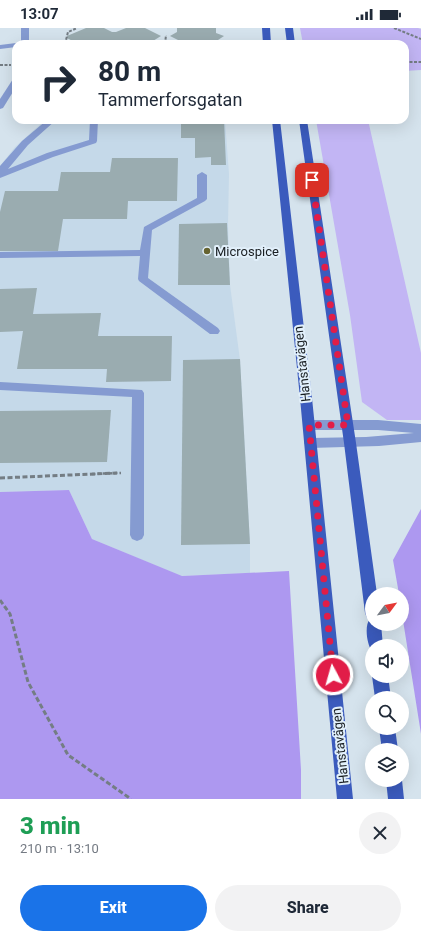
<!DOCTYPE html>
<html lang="en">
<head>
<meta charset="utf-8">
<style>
  :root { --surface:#fff; --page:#f2f2f3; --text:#1f2937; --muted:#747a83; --accent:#1a73e8 }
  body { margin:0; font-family:Roboto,sans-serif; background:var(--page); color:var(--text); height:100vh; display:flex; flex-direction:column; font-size:15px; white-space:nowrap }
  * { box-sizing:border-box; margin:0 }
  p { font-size:13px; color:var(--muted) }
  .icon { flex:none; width:22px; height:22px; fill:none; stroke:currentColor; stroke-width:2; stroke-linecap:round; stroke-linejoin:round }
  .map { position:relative; height:771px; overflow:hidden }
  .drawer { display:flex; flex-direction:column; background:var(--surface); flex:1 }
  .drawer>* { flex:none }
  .banner { position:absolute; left:12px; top:12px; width:397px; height:84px; border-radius:12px; box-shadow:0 4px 16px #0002; background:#fff; color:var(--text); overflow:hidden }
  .needle { width:26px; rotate:58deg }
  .tools { position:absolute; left:365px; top:559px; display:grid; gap:8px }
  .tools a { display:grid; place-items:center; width:44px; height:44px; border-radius:50%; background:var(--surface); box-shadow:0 4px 16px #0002; font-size:20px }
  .pin { position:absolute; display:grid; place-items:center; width:34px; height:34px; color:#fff; margin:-17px; border-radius:8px; box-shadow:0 2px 6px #0006 }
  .me { position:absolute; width:44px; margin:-22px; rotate:354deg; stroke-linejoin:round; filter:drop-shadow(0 0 3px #0008) }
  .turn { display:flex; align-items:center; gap:14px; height:84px; padding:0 20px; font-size:18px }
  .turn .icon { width:52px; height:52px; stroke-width:2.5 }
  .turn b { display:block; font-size:28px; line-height:34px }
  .round { display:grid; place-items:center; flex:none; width:42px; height:42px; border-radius:21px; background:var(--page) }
  .summary { display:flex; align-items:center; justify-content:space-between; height:68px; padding:0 20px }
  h1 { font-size:24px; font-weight:800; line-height:30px; color:#1e9e55 }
  .cta { display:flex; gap:8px; margin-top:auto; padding:8px 20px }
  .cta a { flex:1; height:46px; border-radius:24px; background:var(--accent); color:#fff; font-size:16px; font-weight:800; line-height:46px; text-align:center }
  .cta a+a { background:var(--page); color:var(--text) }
  .status { display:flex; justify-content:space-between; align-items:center; height:28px; padding:0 20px; background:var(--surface); direction:ltr }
  .status svg { height:11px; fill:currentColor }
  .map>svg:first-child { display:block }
  .built { fill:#c5d9e9 }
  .green { fill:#c2b5f4 }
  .forest { fill:#ad98f0 }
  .building { fill:#9aacb0 }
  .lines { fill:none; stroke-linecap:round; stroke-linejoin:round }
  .path-far2 { stroke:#747d84; stroke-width:2; stroke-dasharray:3 1.5; stroke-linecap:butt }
  .path-far1 { stroke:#747d84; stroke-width:2.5; stroke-dasharray:3.5 2; stroke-linecap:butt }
  .path { stroke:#747d84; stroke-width:3; stroke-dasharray:5 2.5; stroke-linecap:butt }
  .minor { fill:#859bd1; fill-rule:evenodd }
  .major { fill:#3b5bbd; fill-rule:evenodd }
  .route { stroke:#e11d48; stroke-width:7; stroke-dasharray:0 12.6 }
  .poi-dot { fill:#666330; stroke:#e2f0fb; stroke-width:1.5 }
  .labels { text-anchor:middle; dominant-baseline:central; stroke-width:4; stroke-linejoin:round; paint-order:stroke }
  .poi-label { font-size:13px; fill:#191e22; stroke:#e2f0fb; text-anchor:start }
  .street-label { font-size:13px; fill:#191e22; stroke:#e2f0fb }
</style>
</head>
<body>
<div class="status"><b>13:07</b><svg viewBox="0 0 49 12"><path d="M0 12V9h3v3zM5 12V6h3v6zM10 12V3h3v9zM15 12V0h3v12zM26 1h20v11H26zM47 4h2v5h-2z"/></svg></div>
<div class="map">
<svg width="421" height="771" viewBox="0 0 421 771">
  <rect width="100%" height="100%" fill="#d5e3ed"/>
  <path class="built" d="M45,92H225L229,146L228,197L230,257L240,332L250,516V545L181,548L92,511L69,462L0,464V138L15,119Z"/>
  <g class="green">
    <path d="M300,0H418L421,1V42L405,43V16H303Z"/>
    <path d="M316,92H368L421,325V392H387L362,374L350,287Z"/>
  </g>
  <g class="forest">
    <path d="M69,462L92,511L182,548L289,543L301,742V771H0V464Z"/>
    <path d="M421,481V706L402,586V566H399L393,532Z"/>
  </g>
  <g class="building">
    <path d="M86,0H104L112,4H116L126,0H145L161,8L148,16H119L113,13L107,16H78L67,10V8Z"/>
    <path d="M177,0H216V5L224,8L218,12V16H177L178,12L170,8L177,4Z"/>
    <path d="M181,92H224L226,137H211V129L195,130V110H181Z"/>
    <path d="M112,130H178L177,173H128L127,191H63L58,223H0V184L5,163H58L61,144H110Z"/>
    <path d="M227,195L230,257H178L179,196Z"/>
    <path d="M37,260L33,286L101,285L98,308H172L171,353L106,354L107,341H17L23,303L0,304V261Z"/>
    <path d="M240,331L250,516L181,517L183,332Z"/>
    <path d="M111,382L107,434L0,435V383Z"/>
  </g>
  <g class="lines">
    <g class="path-far2">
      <path d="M394,0L421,11"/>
      <path d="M65,16L68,4L77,0"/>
      <path d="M165,16L166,7"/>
      <path d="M405,34H421"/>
      <path d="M0,37H11"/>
    </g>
    <path class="path-far1" d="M92,446L121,445"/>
    <g class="path">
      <path d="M0,450L117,445"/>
      <path d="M0,572L10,586L28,654L68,727L131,771"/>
    </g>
    <g class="minor">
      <rect x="21" y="0" width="8" height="16"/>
      <path d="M16,15L19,16H16V19L0,21V17Z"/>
      <path d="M13,51H16V59L3,80L0,81V71Z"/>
      <path d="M47,92H56L28,117L8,141L47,125L89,112L90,92H98L97,113L96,115L53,129L0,150V138L22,113Z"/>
      <path d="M202,144L207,147V171L205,173L152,202L148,250L218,300L220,303L218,306H210L139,253L138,251L140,228L0,230V224L140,222L144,199L197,170V147Z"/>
      <path d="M0,354L142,362L144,365V507L142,511L137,513L132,511L130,507L132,369L0,362Z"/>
      <path d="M309,392H378L421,396V414L379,418L310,420L306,418L304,415L306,412L310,410L366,409L414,405L378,402H309L305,400L303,397L305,394Z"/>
    </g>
    <g class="major">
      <path d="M262,0H270L271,16H263Z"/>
      <path d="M285,0H293L295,16H287Z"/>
      <path d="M272,92H280L312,370L353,771H337L300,370Z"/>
      <path d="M299,92H307L356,415L377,566H372V596H381L383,618H372V623C367,617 364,597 370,591L367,590L365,585L344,415Z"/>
      <path d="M372,648H388L391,670H375Z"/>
      <path d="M379,700H395L398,722H382Z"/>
      <path d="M386,752H402L404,771H388Z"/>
    </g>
  </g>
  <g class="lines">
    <path class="route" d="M312,152L348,397H309L333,647"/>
  </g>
  <circle class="poi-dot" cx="207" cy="223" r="4"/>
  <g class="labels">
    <g class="poi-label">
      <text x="215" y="223">Microspice</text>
    </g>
    <g class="street-label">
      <text transform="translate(302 336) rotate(-96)">Hanstavägen</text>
      <text transform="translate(340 718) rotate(-96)">Hanstavägen</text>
    </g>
  </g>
</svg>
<div class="tools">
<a><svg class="needle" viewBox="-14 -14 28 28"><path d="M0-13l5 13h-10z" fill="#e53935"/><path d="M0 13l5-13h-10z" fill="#747a83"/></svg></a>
<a><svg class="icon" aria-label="sound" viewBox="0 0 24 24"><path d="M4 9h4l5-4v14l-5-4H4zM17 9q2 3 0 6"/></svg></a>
<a><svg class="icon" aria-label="search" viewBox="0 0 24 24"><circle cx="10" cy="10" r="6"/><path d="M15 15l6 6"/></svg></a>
<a><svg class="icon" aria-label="layers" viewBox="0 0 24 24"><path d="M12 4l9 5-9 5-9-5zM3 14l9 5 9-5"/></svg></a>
</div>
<div class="pin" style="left:312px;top:152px;background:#d93025"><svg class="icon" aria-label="arrive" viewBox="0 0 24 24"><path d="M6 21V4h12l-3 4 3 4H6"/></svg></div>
<svg class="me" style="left:333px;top:647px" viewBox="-20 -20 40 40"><circle r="17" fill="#e11d48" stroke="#fff" stroke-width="3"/><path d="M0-11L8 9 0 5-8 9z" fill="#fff"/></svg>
<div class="banner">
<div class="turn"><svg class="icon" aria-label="right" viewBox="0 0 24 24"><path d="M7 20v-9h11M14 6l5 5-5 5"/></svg><div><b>80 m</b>Tammerforsgatan</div></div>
</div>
</div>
<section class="drawer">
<div class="summary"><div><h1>3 min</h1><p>210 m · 13:10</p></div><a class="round"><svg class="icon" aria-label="close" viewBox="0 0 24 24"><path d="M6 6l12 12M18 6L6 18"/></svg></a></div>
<div class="cta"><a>Exit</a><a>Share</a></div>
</section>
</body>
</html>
